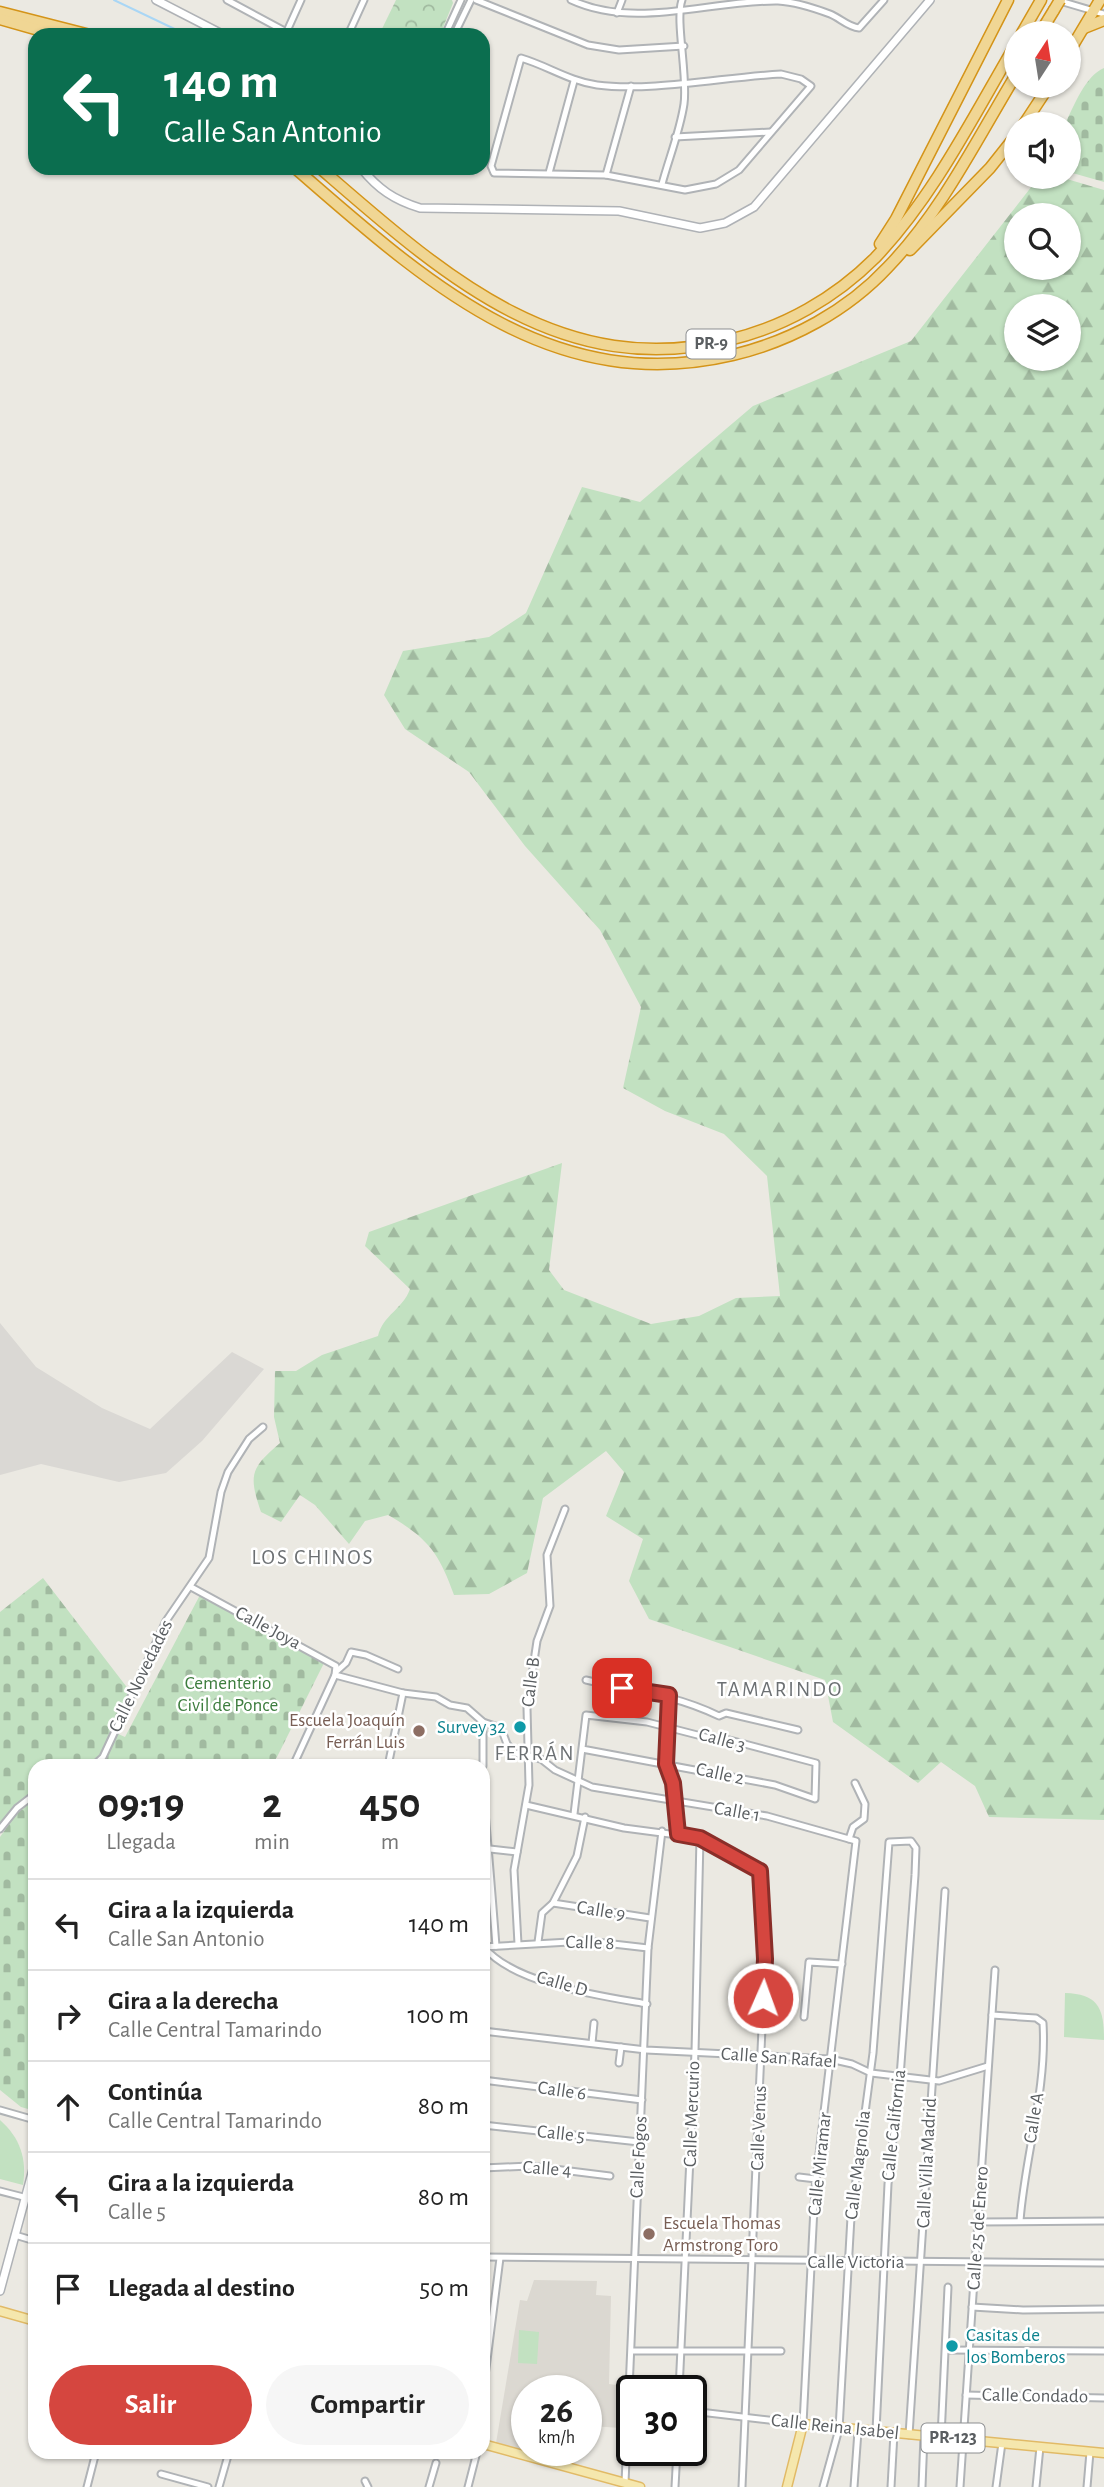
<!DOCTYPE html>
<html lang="es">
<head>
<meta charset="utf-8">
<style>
  :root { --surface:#fff; --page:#f6f6f6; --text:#222; --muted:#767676; --line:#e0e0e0; --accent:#d5463f }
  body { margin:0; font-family:"Alegreya Sans",sans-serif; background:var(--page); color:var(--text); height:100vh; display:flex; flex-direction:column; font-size:26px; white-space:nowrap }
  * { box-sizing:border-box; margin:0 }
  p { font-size:23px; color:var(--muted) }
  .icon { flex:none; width:38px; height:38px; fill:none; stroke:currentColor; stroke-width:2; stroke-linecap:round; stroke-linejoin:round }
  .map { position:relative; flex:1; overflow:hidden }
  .sheet { position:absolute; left:28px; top:1759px; width:462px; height:700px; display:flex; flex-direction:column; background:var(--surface); border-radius:21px; box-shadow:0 2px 5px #0004 }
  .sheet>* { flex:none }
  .hud { position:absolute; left:28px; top:28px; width:462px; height:147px; border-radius:21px; box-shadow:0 2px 5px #0004; background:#0b6e4f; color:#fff; overflow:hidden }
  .needle { width:46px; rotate:12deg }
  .tools { position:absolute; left:1004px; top:21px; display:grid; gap:14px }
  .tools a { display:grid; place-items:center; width:77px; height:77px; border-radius:50%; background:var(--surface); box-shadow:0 2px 5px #0004; font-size:35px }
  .speed { position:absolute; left:511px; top:2375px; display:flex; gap:14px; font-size:35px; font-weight:700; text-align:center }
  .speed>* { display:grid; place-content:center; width:91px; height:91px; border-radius:50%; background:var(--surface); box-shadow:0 2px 5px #0004; line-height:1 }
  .speed small { font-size:18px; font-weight:400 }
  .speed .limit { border:4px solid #111; border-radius:10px; background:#fff; color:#111 }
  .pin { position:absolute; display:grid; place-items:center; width:60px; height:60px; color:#fff; margin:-30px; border-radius:14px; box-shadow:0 4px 10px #0006 }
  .me { position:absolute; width:77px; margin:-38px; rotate:2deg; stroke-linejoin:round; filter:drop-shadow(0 0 5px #0008) }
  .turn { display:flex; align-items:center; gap:24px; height:147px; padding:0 21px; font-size:32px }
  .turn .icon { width:91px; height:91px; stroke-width:2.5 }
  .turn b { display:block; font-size:49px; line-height:60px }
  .eta { display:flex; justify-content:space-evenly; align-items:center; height:119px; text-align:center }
  .eta b { font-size:42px; font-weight:700; line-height:49px }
  .action { display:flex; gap:14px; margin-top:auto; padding:14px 21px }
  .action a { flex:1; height:80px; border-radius:42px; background:var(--accent); color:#fff; font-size:28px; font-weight:700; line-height:80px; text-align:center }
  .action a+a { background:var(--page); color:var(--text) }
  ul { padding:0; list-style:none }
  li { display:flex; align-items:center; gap:21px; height:91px; padding:0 21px; border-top:2px solid var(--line) }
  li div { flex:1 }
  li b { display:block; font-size:26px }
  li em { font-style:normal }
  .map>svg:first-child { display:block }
  .industrial { fill:#dad8d4 }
  .education { fill:#dbd8d1 }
  .forest { fill:url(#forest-firs); fill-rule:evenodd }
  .cemetery { fill:url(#cemetery-stones) }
  .park { fill:url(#park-crowns) }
  .pitch { fill:#c2e1c1 }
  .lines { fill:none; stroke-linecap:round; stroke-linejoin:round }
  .stream { stroke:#a9d6f5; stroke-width:2 }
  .street-casing { stroke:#b0b3b6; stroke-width:9 }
  .secondary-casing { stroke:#afb2b6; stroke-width:10 }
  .primary-casing { stroke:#e1ba66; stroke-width:11 }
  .highway-casing { stroke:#d49419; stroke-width:13 }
  .street { stroke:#fff; stroke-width:5 }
  .secondary { stroke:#fff; stroke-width:7 }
  .primary { stroke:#f5e7ad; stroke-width:8 }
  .highway { stroke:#f0d694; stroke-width:10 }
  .highway-bridge-casing { stroke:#d49419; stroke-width:13; stroke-linecap:butt }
  .highway-bridge { stroke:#f0d694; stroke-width:10 }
  .route-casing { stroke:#8a2e29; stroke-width:18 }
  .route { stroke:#d5463f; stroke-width:12 }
  .culture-dot { fill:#0f9aa8; stroke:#fff; stroke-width:2.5 }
  .education-dot { fill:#8d6e63; stroke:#fff; stroke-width:2.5 }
  .labels { text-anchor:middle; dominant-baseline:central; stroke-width:5; stroke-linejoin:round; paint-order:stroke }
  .shield { fill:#fff; stroke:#8c8e90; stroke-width:2 }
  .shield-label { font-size:18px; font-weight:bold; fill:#5a5e61 }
  .street-label { font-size:19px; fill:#5a5e61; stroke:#fff }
  .park-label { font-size:19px; fill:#3d7d3e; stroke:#fff }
  .education-label { font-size:19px; fill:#785e54; stroke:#fff; text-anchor:end }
  .culture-label { font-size:19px; fill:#0d838f; stroke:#fff; text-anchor:end }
  .neighbourhood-label { font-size:21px; letter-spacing:2px; fill:#6c7073; stroke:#fff }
</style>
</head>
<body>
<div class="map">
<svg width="1104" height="2487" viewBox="0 0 1104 2487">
  <defs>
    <pattern id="forest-firs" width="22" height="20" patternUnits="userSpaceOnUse" patternTransform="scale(1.75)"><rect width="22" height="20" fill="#c2e1c1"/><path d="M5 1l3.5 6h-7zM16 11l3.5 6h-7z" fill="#a1baa0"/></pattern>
    <pattern id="cemetery-stones" width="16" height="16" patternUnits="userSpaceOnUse" patternTransform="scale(1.75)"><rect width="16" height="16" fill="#c2e1c1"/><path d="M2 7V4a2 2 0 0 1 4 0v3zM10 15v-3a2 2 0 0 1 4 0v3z" fill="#a1baa0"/></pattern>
    <pattern id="park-crowns" width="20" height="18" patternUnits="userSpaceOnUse" patternTransform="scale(1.75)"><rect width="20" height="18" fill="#c2e1c1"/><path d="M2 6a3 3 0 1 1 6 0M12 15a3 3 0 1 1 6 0" fill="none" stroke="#a1baa0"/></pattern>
  </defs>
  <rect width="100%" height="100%" fill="#ebe9e2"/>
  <path class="industrial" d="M0,1323L36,1367L102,1408L150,1429L232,1352L264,1369L202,1441L166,1473L119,1482L41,1464L0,1475Z"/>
  <path class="education" d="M534,2280L597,2281L596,2295L611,2296L609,2384L624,2386L621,2428L591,2426L586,2441V2390H527V2450H578V2453L568,2451L565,2463L496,2443L520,2300L527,2301Z"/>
  <path class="forest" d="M1039,177H1060L1104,190V1820L989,1817L975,1786L941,1762L918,1783L833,1722L825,1680L649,1619L629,1581L643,1539L606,1516L624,1472L606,1451L543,1498L527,1573L489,1594L454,1595C439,1553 428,1538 388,1515L365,1521L349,1544L315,1505L300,1495L281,1522L261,1512C248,1474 251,1468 280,1443L274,1417L275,1371H296L322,1355L378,1336C383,1315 403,1309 410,1289L365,1246L369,1232L562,1163L549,1270L564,1290L651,1324L699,1316L736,1298L780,1296L767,1176L724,1134L665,1111L623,1088L641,1007L600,930L525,846L469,772L405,729L384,695L403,651L489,637L526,613L582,487L640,502L753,406L911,341ZM1017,215H1069V268H1017ZM1017,306H1069V359H1017Z"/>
  <g class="cemetery">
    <path d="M1104,68V182L1069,172V124H1065C1074,106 1085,76 1104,68Z"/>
    <path d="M43,1578L129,1690L99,1758L87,1766H35V1791L0,1823V1612Z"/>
    <path d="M200,1595L325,1661L277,1757L271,1766H98L104,1760L116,1733L125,1737Z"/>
    <path d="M35,1799V2111L21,2107L0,2090V1837L16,1814Z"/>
  </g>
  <path class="park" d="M396,0H452L453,3L440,35H379Z"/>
  <g class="pitch">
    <path d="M1065,1993C1099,1994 1104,2009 1104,2040L1064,2037Z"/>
    <path d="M0,2120C20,2138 27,2158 23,2185L0,2179Z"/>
    <path d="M519,2330L539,2332L537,2364L518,2363Z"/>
  </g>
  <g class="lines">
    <path class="stream" d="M114,0L183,33"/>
    <g class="street-casing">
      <g id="street">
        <path d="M227,0L292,35"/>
        <path d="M476,0L588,45L619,50L684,46"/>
        <path d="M571,0C636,30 710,0 778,1C796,2 814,8 830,14C840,18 848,27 859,28L884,0"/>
        <path d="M1060,1L1104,14"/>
        <path d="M617,13L622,0"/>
        <path d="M287,31L301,0"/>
        <path d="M348,35L364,0"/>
        <path d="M445,35L461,0"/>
        <path d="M454,35L471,0"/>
        <path d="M521,58C548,66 569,81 597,85C650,92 725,77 781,74L801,79L811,86L739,170L716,184L685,190L606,175L494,173L491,166Z"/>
        <path d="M675,137L771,132"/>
        <path d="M549,173L574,81"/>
        <path d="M606,175L631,86"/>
        <path d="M662,184C669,158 680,131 684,104C688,76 675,20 682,0"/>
        <path d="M191,1587L336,1666L335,1675L293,1766"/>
        <path d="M337,1671L346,1663L351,1652L366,1655L398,1669"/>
        <path d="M335,1675L403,1693L436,1697L450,1705L467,1708L483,1722L501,1728L507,1744L515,1753L541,1759L555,1770L592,1787L767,1816L856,1841L815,2188L803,2424L691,2411"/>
        <path d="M586,1680C633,1690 676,1695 719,1716L726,1713L798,1730"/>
        <path d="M666,1764L669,1695"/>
        <path d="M669,1765L678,1834"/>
        <path d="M93,1766L103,1757L166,1621L209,1558L221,1492L228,1472L249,1439L263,1427"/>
        <path d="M388,1766L403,1693"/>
        <path d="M483,1766V1722"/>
        <path d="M483,1791C488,1843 492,1894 496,1946"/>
        <path d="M526,1805L624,1828L700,1838L760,1871L765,1959L742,2487"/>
        <path d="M574,1814L586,1715L647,1722L709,1738H722L816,1763L815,1799L775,1785L582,1749"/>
        <path d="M0,1829L17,1808L35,1794"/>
        <path d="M849,1839L853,1827L864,1819L865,1804L855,1783"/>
        <path d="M490,1849L517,1852"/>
        <path d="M553,1903L650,1918"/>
        <path d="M538,1942L542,1913L553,1903L577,1856L585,1817"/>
        <path d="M518,1944L514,1870L529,1785L527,1708L537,1641L550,1606L547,1555L565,1509"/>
        <path d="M483,1947L587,1941L648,1948"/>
        <path d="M484,1947C514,1984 601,1996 647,2004"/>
        <path d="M992,2015L1036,2018L1043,2023C1047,2090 1025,2155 1020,2221"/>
        <path d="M804,2017L809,1962L842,1964"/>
        <path d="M483,2031L646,2050L830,2059L852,2064L871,2073L939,2081L988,2066"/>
        <path d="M592,2043L594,2023"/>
        <path d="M619,2063L621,2047"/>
        <path d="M483,2080L642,2100"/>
        <path d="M0,2110L35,2120"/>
        <path d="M483,2125L639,2142"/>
        <path d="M483,2168L530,2166L610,2176"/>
        <path d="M799,2177L816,2179"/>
        <path d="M0,2191L35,2200"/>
        <path d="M978,2222L1104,2221"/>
        <path d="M15,2235L35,2241"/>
        <path d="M483,2257L1104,2263"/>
        <path d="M972,2307L1023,2310L1104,2309"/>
        <path d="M946,2350L1104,2351"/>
        <path d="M632,2351H781"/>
        <path d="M679,2390L695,2052L700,1838"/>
        <path d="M483,2392L500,2258"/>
        <path d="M966,2395L1104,2398"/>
        <path d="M909,2435L945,1891"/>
        <path d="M941,2437L948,2287"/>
        <path d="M218,2452L229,2454"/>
        <path d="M161,2474L208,2487"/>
        <path d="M365,2481L368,2487"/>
        <path d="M625,2483L648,1948L662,1831"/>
        <path d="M87,2487L96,2452"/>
        <path d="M219,2487L229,2452"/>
        <path d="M429,2487L436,2463"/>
        <path d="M468,2487L477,2452"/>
        <path d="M675,2487L677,2450"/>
        <path d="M823,2487L839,2429L851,2217L873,2053L889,1842L911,1841L916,1848L915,1875L900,2077L888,2184L876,2431"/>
        <path d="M854,2487L858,2431"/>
        <path d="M891,2487L894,2433"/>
        <path d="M922,2487L924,2436"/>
        <path d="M960,2487L995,1970"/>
        <path d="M996,2487L1002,2443"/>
        <path d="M1036,2487L1040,2447"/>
        <path d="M1087,2487L1090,2452"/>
      </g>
    </g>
    <g class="secondary-casing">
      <g id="secondary">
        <path d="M156,0L224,35"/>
        <path d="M361,168C378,189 394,200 420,208L619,211L700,228L725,223L754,207L930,0"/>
        <path d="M0,2291L35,2162"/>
      </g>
    </g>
    <g class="primary-casing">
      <g id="primary">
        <path d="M0,2311L35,2321"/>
        <path d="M483,2444L640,2487"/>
        <path d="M787,2487L803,2424L1104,2453"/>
      </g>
    </g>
    <g class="highway-casing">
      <g id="highway">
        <path d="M0,12L90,35"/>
        <path d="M0,19L56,35"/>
        <path d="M1084,28L1104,20"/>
        <path d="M1022,33L1041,0"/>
        <path d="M1040,33L1054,10"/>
        <path d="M1069,52L1100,0"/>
        <path d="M1024,124L1049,86"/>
        <path d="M295,168C423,279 550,398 733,355C791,341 847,311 888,267C942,211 977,139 1017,73"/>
        <path d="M320,168C439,271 559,382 729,340C784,327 835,298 875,258C934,196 974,115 1017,42"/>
        <path d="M880,244L896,219L1008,0"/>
        <path d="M910,250L990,168L1017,134"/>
      </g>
    </g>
    <use href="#street" class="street"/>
    <use href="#secondary" class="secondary"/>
    <use href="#primary" class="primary"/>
    <use href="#highway" class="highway"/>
    <g class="highway-bridge-casing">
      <path id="highway-bridge" d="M1054,10L1060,0"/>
    </g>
    <use href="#highway-bridge" class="highway-bridge"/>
  </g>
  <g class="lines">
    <g class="route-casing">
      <path id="route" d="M622,1688L669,1695L666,1764L673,1783L678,1834L700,1838L760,1871L765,1959L763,1998"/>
    </g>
    <use href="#route" class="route"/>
  </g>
  <g class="culture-dot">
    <circle cx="520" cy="1727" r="7"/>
    <circle cx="952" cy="2346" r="7"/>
  </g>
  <g class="education-dot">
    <circle cx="419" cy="1731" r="7"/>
    <circle cx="649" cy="2234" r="7"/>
  </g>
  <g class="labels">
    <g class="shield">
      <rect x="686.5" y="329.5" width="49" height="29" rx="5"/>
      <rect x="921.5" y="2423.5" width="63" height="29" rx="5"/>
    </g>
    <g class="shield-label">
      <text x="711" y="344">PR-9</text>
      <text x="953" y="2438">PR-123</text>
    </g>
    <g class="street-label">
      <text transform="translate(268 1628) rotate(28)">Calle Joya</text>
      <text transform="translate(141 1676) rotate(-64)">Calle Novedades</text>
      <text transform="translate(531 1682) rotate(-83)">Calle B</text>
      <text transform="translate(722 1740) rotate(15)">Calle 3</text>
      <text transform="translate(720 1774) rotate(12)">Calle 2</text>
      <text transform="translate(737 1812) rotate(10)">Calle 1</text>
      <text transform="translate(601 1911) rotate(9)">Calle 9</text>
      <text transform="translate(590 1943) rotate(2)">Calle 8</text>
      <text transform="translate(562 1984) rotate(16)">Calle D</text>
      <text transform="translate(779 2058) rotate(4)">Calle San Rafael</text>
      <text transform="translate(562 2091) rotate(8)">Calle 6</text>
      <text transform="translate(692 2114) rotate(-88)">Calle Mercurio</text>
      <text transform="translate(1034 2118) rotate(-81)">Calle A</text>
      <text transform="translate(894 2125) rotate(-84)">Calle California</text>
      <text transform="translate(759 2128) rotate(-88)">Calle Venus</text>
      <text transform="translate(561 2134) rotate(6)">Calle 5</text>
      <text transform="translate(639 2157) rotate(-87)">Calle Fogos</text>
      <text transform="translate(927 2163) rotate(-87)">Calle Villa Madrid</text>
      <text transform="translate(820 2164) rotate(-84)">Calle Miramar</text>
      <text transform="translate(858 2165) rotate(-83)">Calle Magnolia</text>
      <text transform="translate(547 2169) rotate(4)">Calle 4</text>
      <text transform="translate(978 2228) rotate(-86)">Calle 25 de Enero</text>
      <text x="856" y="2262">Calle Victoria</text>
      <text transform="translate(1035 2396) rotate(1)">Calle Condado</text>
      <text transform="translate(835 2427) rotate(6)">Calle Reina Isabel</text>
    </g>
    <g class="park-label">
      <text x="228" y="1683">Cementerio<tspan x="228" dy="22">Civil de Ponce</tspan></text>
    </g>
    <g class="education-label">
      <text x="405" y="1720">Escuela Joaquín<tspan x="405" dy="22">Ferrán Luis</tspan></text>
      <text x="663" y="2223" text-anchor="start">Escuela Thomas<tspan x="663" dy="22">Armstrong Toro</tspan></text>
    </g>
    <g class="culture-label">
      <text x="506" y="1727">Survey 32</text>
      <text x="966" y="2335" text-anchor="start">Casitas de<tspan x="966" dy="22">los Bomberos</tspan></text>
    </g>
    <g class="neighbourhood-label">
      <text x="313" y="1557">LOS CHINOS</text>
      <text x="780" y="1689">TAMARINDO</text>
      <text x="535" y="1753">FERRÁN</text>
    </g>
  </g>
</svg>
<div class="tools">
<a><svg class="needle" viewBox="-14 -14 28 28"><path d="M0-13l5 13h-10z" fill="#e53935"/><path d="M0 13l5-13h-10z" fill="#767676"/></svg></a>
<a><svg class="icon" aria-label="sound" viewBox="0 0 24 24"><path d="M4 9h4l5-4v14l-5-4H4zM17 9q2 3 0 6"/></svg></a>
<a><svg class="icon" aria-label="search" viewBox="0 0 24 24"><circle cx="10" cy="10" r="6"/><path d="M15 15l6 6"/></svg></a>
<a><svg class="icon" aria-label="layers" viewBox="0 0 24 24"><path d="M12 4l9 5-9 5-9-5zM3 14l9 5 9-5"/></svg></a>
</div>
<div class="speed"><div>26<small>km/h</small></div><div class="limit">30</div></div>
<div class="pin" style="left:622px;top:1688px;background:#d93025"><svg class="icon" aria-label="arrive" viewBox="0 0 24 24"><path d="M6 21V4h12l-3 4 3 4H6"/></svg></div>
<svg class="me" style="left:763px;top:1998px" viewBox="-20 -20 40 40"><circle r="17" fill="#d5463f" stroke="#fff" stroke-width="3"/><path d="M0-11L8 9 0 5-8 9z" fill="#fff"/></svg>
<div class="hud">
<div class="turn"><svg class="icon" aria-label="left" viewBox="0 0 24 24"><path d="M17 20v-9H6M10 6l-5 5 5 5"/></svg><div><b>140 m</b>Calle San Antonio</div></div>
</div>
<section class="sheet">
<div class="eta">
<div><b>09:19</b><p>Llegada</p></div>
<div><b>2</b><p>min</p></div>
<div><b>450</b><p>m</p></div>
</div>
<ul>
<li><svg class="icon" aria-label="left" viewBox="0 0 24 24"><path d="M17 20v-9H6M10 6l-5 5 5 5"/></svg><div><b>Gira a la izquierda</b><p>Calle San Antonio</p></div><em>140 m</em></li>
<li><svg class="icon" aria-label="right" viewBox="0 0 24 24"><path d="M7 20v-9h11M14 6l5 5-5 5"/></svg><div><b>Gira a la derecha</b><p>Calle Central Tamarindo</p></div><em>100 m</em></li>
<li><svg class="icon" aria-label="ahead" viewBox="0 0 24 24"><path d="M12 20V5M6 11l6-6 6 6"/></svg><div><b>Continúa</b><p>Calle Central Tamarindo</p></div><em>80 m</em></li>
<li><svg class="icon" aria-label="left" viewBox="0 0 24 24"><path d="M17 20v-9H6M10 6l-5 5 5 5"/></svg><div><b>Gira a la izquierda</b><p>Calle 5</p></div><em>80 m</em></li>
<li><svg class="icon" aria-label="arrive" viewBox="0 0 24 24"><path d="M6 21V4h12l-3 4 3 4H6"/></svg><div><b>Llegada al destino</b></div><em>50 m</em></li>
</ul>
<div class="action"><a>Salir</a><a>Compartir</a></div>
</section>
</div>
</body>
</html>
